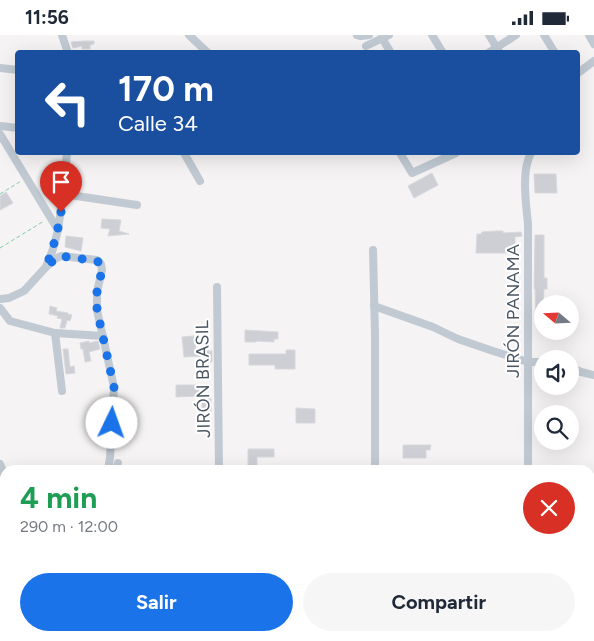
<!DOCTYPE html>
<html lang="es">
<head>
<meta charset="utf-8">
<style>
  :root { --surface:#fff; --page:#f6f6f7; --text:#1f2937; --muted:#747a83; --accent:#1a73e8 }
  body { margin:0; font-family:Figtree,sans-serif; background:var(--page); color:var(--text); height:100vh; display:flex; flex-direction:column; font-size:19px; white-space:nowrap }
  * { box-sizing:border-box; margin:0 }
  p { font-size:16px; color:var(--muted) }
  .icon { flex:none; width:28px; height:28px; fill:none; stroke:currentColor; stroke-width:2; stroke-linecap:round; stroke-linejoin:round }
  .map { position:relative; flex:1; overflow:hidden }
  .sheet { position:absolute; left:0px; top:430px; width:595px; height:176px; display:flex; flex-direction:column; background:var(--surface); border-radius:15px 15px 0 0; box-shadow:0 5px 20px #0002 }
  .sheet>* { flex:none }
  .guide { position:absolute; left:15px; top:15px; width:565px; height:105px; border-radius:5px; box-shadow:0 5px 20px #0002; background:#1a4fa0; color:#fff; overflow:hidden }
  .needle { width:32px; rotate:289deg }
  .controls { position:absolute; left:534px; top:260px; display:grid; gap:10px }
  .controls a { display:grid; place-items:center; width:45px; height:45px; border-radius:50%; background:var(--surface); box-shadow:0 5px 20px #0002; font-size:25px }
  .pin { position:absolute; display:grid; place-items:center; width:42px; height:42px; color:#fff; margin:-51px -21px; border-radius:50% 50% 50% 0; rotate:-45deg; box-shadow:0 0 5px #0007 }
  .pin .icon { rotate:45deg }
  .me { position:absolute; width:55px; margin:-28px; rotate:3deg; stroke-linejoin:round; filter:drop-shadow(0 0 4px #0008) }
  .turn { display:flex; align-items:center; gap:18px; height:105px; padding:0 20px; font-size:22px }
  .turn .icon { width:65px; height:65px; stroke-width:2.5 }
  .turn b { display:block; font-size:35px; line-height:42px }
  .round { display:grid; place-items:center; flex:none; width:52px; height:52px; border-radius:26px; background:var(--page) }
  .head { display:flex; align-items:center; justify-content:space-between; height:85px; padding:0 20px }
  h1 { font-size:30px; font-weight:700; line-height:38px; color:#1e9e55 }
  .primary-button { display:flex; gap:10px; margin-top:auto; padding:10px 20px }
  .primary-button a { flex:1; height:58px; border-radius:30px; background:var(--accent); color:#fff; font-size:20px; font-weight:700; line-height:58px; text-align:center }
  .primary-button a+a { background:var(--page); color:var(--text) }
  .status { display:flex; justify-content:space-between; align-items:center; height:35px; padding:0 25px; background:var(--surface); direction:ltr }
  .status svg { height:14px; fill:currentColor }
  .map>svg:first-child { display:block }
  .building { fill:#cdcfd5; stroke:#d7d9de }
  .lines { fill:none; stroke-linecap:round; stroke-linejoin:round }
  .path { stroke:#7ad0a6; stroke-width:1; stroke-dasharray:4 2.5; stroke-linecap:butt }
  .minor { stroke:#c1cad2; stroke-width:8 }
  .route { stroke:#1a73e8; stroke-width:9; stroke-dasharray:0 16.2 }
  .labels { text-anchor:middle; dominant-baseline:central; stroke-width:4; stroke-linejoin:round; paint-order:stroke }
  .street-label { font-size:18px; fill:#4a5661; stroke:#fff }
</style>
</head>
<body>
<div class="status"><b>11:56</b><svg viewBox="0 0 49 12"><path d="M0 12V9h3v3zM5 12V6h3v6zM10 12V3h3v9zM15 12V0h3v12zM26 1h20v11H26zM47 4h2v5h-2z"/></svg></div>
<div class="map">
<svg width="594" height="606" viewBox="0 0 594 606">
  <rect width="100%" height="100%" fill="#f5f3f3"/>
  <g class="building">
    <path d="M84,6H94V9L90,10V14H82V11L73,13L71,7Z"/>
    <path d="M432,138L438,150L414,163L408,151Z"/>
    <path d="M534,139H556L557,158H535Z"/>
    <path d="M6,157L13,168L0,175V161Z"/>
    <path d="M102,184L121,185L119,196L129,199L108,201L110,194L101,193Z"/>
    <path d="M496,196H503V198L521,197L522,201L515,202V218H476L477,199H481L482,197Z"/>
    <path d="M535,200H544V243H547V254H544L542,285H536L535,254H534Z"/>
    <path d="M66,201L83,203L81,216L65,212Z"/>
    <path d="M50,271L57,273L56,276L68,278V279L72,280L70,286L67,285L65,293H60L62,284L57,283L58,281L49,279Z"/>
    <path d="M245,295L278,297V304H274V307L257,306L256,307H245Z"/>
    <path d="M194,301L196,316H212V327H204V321L184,322L182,302Z"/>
    <path d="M89,306V308L98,306L100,314L89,317L91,326L85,327L83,314H81L80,308Z"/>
    <path d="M63,314H68L70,332L74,331L75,338L66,339Z"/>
    <path d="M286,315H295V334H275V330H249V319H286Z"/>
    <path d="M176,350H199V361L176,362Z"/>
    <rect x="202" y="363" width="9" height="14"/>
    <path d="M296,373L315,374V388H296Z"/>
    <path d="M403,410H431L430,415H426V423H403Z"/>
    <path d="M248,414H274V422H257V435H248Z"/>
  </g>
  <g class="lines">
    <g class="path">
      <path d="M0,159L21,146"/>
      <path d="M0,213L44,186"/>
    </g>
    <g class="minor">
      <path d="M62,0L68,18"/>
      <path d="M189,0L208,18"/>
      <path d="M357,0L361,1L369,0"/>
      <path d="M432,0L443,18"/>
      <path d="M489,0L500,18"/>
      <path d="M544,0L555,18"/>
      <path d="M589,0L594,9"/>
      <path d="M382,3L391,18"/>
      <path d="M366,11L389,0"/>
      <path d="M488,18L516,0"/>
      <path d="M0,33L18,35"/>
      <path d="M578,38L594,26"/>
      <path d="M0,91L18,93"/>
      <path d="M0,99L58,195"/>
      <path d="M184,118L200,146"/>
      <path d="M400,118L412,138L456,118"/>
      <path d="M63,159L137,170"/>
      <path d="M373,215L375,299V435"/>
      <path d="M46,232L55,224L61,221L97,225L101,229L102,235L97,257V275L114,352L110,423L108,435"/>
      <path d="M217,252L219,435"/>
      <path d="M0,264L9,263L24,256L46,232L53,214L58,195L63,159L67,118"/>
      <path d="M374,271L433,292L458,304L493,316L528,327H542"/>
      <path d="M0,273L10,286L55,298L103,301"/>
      <path d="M55,298L62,356"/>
      <path d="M570,332L581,337L594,340"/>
      <path d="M0,429L5,441"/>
      <path d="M116,435L118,428"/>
      <path d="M528,435V189C526,168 521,136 531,118"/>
      <path d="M590,477L594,480"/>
      <path d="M0,540L5,538"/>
      <path d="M0,549L5,561"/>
      <path d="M22,601L24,606"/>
      <path d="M73,601L75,606"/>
      <path d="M135,601V606"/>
      <path d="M207,601L212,606"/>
      <path d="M374,604V601"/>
      <path d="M111,606L122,601"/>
      <path d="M527,606V601"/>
    </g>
  </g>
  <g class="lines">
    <path class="route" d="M61,177C58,196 53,214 46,232L55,224L61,221L97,226L101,229L102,235L97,257V275L114,352L112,388"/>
  </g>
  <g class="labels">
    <g class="street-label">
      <text transform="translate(513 276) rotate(-90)">JIRÓN PANAMA</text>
      <text transform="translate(203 344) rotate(-91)">JIRÓN BRASIL</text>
    </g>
  </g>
</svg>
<div class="controls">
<a><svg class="needle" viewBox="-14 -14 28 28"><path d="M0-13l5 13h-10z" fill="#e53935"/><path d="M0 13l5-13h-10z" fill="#747a83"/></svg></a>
<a><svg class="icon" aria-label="sound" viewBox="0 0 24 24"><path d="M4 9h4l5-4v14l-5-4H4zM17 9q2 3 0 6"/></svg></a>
<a><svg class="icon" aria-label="search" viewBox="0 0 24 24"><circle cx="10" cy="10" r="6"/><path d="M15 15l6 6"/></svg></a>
</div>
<div class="pin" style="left:61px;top:177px;background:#d93025"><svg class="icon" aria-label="arrive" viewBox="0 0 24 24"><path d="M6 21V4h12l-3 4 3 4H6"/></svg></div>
<svg class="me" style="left:112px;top:388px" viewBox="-20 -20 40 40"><circle r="19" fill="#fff"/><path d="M0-13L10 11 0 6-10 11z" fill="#1a73e8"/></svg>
<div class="guide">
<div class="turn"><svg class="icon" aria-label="left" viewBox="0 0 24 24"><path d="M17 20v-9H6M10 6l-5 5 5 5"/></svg><div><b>170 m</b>Calle 34</div></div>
</div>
<section class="sheet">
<div class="head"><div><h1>4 min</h1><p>290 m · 12:00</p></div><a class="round" style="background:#d93025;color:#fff"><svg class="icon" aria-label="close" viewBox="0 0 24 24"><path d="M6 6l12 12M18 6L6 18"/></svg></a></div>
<div class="primary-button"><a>Salir</a><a>Compartir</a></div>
</section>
</div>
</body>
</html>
